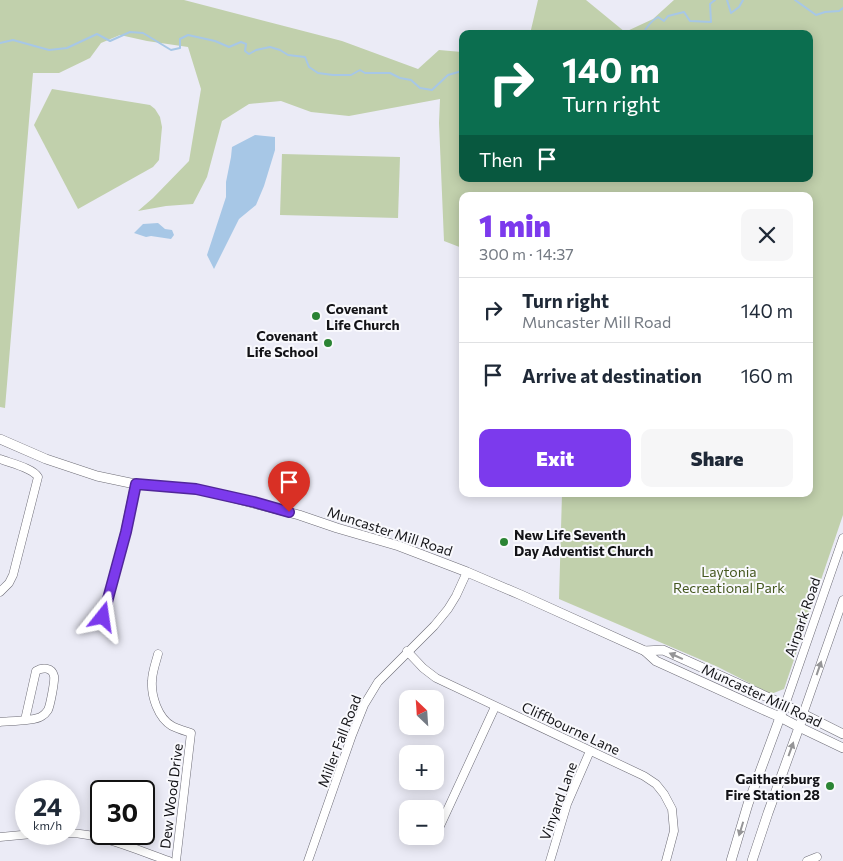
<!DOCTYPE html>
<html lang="en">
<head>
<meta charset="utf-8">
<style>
  :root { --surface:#fff; --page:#f6f6f7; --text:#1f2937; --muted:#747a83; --line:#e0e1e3; --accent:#7c3aed }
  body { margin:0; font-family:Commissioner,sans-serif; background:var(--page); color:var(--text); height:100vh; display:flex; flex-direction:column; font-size:19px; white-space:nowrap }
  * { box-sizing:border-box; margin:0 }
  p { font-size:16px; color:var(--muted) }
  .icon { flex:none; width:28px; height:28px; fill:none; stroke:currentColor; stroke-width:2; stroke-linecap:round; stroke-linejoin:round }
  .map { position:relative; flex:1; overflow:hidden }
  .drawer { position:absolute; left:459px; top:192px; width:354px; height:305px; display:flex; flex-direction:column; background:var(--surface); border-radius:10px; box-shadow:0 2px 12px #0003 }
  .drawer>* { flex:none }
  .banner { position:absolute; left:459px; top:30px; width:354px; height:152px; border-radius:10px; box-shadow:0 2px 12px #0003; background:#0b6e4f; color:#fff; overflow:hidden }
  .needle { width:32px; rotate:335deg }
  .buttons { position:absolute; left:399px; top:690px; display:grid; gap:10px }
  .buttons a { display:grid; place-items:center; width:45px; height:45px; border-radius:10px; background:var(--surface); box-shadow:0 2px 12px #0003; font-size:25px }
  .speed { position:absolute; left:15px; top:780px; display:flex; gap:10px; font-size:25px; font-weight:700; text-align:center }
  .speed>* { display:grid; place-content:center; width:65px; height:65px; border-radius:50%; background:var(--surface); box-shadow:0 2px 12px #0003; line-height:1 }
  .speed small { font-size:12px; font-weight:400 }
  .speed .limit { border:2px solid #111; border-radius:8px; background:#fff; color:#111 }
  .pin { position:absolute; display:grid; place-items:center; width:42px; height:42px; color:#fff; margin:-51px -21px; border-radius:50% 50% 50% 0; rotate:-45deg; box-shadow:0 0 5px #0007 }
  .pin .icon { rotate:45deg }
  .me { position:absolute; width:55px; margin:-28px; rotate:15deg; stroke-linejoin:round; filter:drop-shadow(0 0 4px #0008) }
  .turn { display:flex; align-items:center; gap:18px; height:105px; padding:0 20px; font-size:22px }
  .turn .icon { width:65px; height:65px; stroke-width:2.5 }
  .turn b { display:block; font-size:35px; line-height:42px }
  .then { display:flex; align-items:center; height:48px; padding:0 20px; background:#0003; gap:10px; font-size:19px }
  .round { display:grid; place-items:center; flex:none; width:52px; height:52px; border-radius:10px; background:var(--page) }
  .summary { display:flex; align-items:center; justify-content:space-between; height:85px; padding:0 20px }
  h1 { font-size:30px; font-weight:800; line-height:38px; color:var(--accent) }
  .primary-button { display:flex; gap:10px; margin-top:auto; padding:10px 20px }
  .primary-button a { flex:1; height:58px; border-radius:10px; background:var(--accent); color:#fff; font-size:20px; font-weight:800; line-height:58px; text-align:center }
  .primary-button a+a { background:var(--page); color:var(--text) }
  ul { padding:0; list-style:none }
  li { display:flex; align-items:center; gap:15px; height:65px; padding:0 20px; border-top:1px solid var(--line) }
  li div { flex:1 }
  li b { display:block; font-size:19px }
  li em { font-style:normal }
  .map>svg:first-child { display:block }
  .green { fill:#c1d0ac }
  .water { fill:#a7c7e6 }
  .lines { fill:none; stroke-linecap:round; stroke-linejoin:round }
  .stream { stroke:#a7c7e6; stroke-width:2 }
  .minor-casing { stroke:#6d6c76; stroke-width:9 }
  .major-casing { stroke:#6d6c76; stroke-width:10 }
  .minor { stroke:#fff; stroke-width:8 }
  .major { stroke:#fff; stroke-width:9 }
  .oneway { fill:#959597 }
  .route-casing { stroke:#51269a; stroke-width:12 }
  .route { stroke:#7c3aed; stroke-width:9 }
  .poi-dot { fill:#2b8434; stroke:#f9f9fd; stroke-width:2 }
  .labels { text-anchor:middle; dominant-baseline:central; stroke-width:4; stroke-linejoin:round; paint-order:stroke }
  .poi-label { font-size:14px; font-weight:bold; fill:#131317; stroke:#f9f9fd; text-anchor:start }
  .street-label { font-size:14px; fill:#131317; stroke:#f9f9fd }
  .park-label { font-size:14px; fill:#45581f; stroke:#f9f9fd }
</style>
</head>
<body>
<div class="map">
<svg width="843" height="861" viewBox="0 0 843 861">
  <rect width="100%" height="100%" fill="#ebebf6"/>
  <g class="green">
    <path d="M0,0H184L342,41L418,69L439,50L462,52V179H809V34H530L538,0H586L625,32L653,19L674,0H843V515L784,689L771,694L718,667L559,599L562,494H809V196H462V248L444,241L439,123L440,99L349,116L311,112L281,101L249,104L222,121L207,177L193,204L166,206L138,211L153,198L189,161L201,89L188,47L147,41L120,35L101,43L90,58L59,73H33L5,408L0,407Z"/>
    <path d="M52,89L150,105L155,109L160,117L162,127L159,160L153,167L78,209L34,125Z"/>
    <path d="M282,154L400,157L398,218L280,215Z"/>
  </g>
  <g class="water">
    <path d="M255,135L275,137V150L264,186L256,205L239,219L214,269L207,255L226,197V182L231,157L232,147Z"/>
    <path d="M158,223L165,229L172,230L174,235L171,239L151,236L146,237L134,233L143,224Z"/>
  </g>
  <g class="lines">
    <g class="stream">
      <path d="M727,0L731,13L739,7L743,0"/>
      <path d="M795,0L816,15L825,12L839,11L843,8"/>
      <path d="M643,34C647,26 651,21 658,17L664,21L668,16L684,12L690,21L711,22L710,4L715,0"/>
      <path d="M0,43L13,40L49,50L67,48L97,34L110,41L130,32L143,33L171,50L180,48V39L188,35L215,41L229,47L241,42L246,44L245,51L249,54L256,50L270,47L280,50L288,55L305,57L309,67L318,73L333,75H351L360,70L365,73H390L400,78L411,80L420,88L432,90L448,75L462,71"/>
    </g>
    <g class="minor-casing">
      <g id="minor">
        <path d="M0,459C10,463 33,468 38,477L13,575L9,583L0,592"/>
        <path d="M103,617L125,532L135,484"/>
        <path d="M407,651L423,668L436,678L644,776L656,784L664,794L672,809L674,831L666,861"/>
        <path d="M158,654C156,662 152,672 152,681C151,696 158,718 172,726C178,729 185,731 191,733L176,861"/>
        <path d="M785,705L843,538"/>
        <path d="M803,714L843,600"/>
        <path d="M0,722C9,721 36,721 42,716C44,715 46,713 48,710C50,706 55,681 54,676C52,667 42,667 36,671L25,720"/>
        <path d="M439,828L495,707"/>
        <path d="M69,833C103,834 137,850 169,861"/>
        <path d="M0,837L32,834"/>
        <path d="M308,861L352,735L364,705L378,682L434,626L448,609L456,596L467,572"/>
        <path d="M550,861L567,804L590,751"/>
        <path d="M807,861L817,857"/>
      </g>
    </g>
    <g class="major-casing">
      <g id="major">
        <path d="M0,439L46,459L97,476L135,484L196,489L226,496L299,515L337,528L399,546L467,572L521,595L645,651L656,661L766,711L780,717L799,727L843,748"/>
        <path d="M645,651L663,650L785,705L843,734"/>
        <path d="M731,861L748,804L782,712"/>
        <path d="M752,861L768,813L801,722"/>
      </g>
    </g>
    <use href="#minor" class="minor"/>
    <use href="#major" class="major"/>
  </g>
  <defs><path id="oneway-solid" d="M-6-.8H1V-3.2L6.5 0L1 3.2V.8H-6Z" transform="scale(1.25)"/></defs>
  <g class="oneway">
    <use href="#oneway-solid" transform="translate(676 656) rotate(-156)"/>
    <use href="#oneway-solid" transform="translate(819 668) rotate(-71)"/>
    <use href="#oneway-solid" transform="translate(791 749) rotate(-70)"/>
    <use href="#oneway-solid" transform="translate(741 829) rotate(107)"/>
  </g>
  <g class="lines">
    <g class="route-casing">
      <path id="route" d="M103,617L126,532L136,484L196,489L254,502L289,512"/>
    </g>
    <use href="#route" class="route"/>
  </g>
  <g class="poi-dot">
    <circle cx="316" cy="316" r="5"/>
    <circle cx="328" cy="343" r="5"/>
    <circle cx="504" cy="542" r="5"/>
    <circle cx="830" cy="786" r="5"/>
  </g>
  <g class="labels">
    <g class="poi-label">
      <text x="326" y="308">Covenant<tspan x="326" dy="16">Life Church</tspan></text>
      <text x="318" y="335" text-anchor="end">Covenant<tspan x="318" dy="16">Life School</tspan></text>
      <text x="514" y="534">New Life Seventh<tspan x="514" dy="16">Day Adventist Church</tspan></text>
      <text x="820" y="778" text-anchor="end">Gaithersburg<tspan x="820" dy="16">Fire Station 28</tspan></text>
    </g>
    <g class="street-label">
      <text transform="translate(390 531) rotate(18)">Muncaster Mill Road</text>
      <text transform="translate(802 617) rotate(-71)">Airpark Road</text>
      <text transform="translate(762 695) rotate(25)">Muncaster Mill Road</text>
      <text transform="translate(571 728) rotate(25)">Cliffbourne Lane</text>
      <text transform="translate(339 741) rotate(-69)">Miller Fall Road</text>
      <text transform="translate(171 796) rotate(-83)">Dew Wood Drive</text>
      <text transform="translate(558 801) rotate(-70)">Vinyard Lane</text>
    </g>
    <g class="park-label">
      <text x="729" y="571">Laytonia<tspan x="729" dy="16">Recreational Park</tspan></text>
    </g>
  </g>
</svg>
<div class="buttons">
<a><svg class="needle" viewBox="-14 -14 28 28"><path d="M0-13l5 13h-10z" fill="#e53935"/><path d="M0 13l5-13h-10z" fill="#747a83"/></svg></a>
<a>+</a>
<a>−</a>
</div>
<div class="speed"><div>24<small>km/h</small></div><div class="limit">30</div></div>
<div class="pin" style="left:289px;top:512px;background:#d93025"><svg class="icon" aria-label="arrive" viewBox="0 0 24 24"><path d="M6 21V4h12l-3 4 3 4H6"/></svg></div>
<svg class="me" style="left:103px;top:617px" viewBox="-20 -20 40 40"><path d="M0-17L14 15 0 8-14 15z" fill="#7c3aed" stroke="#fff" stroke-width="4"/></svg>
<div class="banner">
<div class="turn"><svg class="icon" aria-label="right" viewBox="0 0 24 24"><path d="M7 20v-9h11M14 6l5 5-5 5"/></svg><div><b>140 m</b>Turn right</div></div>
<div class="then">Then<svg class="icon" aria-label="arrive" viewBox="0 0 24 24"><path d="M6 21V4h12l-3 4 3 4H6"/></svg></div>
</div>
<section class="drawer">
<div class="summary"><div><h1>1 min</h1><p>300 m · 14:37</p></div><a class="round"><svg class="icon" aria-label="close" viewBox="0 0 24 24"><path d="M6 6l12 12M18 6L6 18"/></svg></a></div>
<ul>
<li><svg class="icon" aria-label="right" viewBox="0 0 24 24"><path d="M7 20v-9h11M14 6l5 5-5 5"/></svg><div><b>Turn right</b><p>Muncaster Mill Road</p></div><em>140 m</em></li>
<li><svg class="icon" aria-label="arrive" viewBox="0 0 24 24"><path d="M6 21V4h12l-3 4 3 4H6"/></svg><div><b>Arrive at destination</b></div><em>160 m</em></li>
</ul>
<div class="primary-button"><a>Exit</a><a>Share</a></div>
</section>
</div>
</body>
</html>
